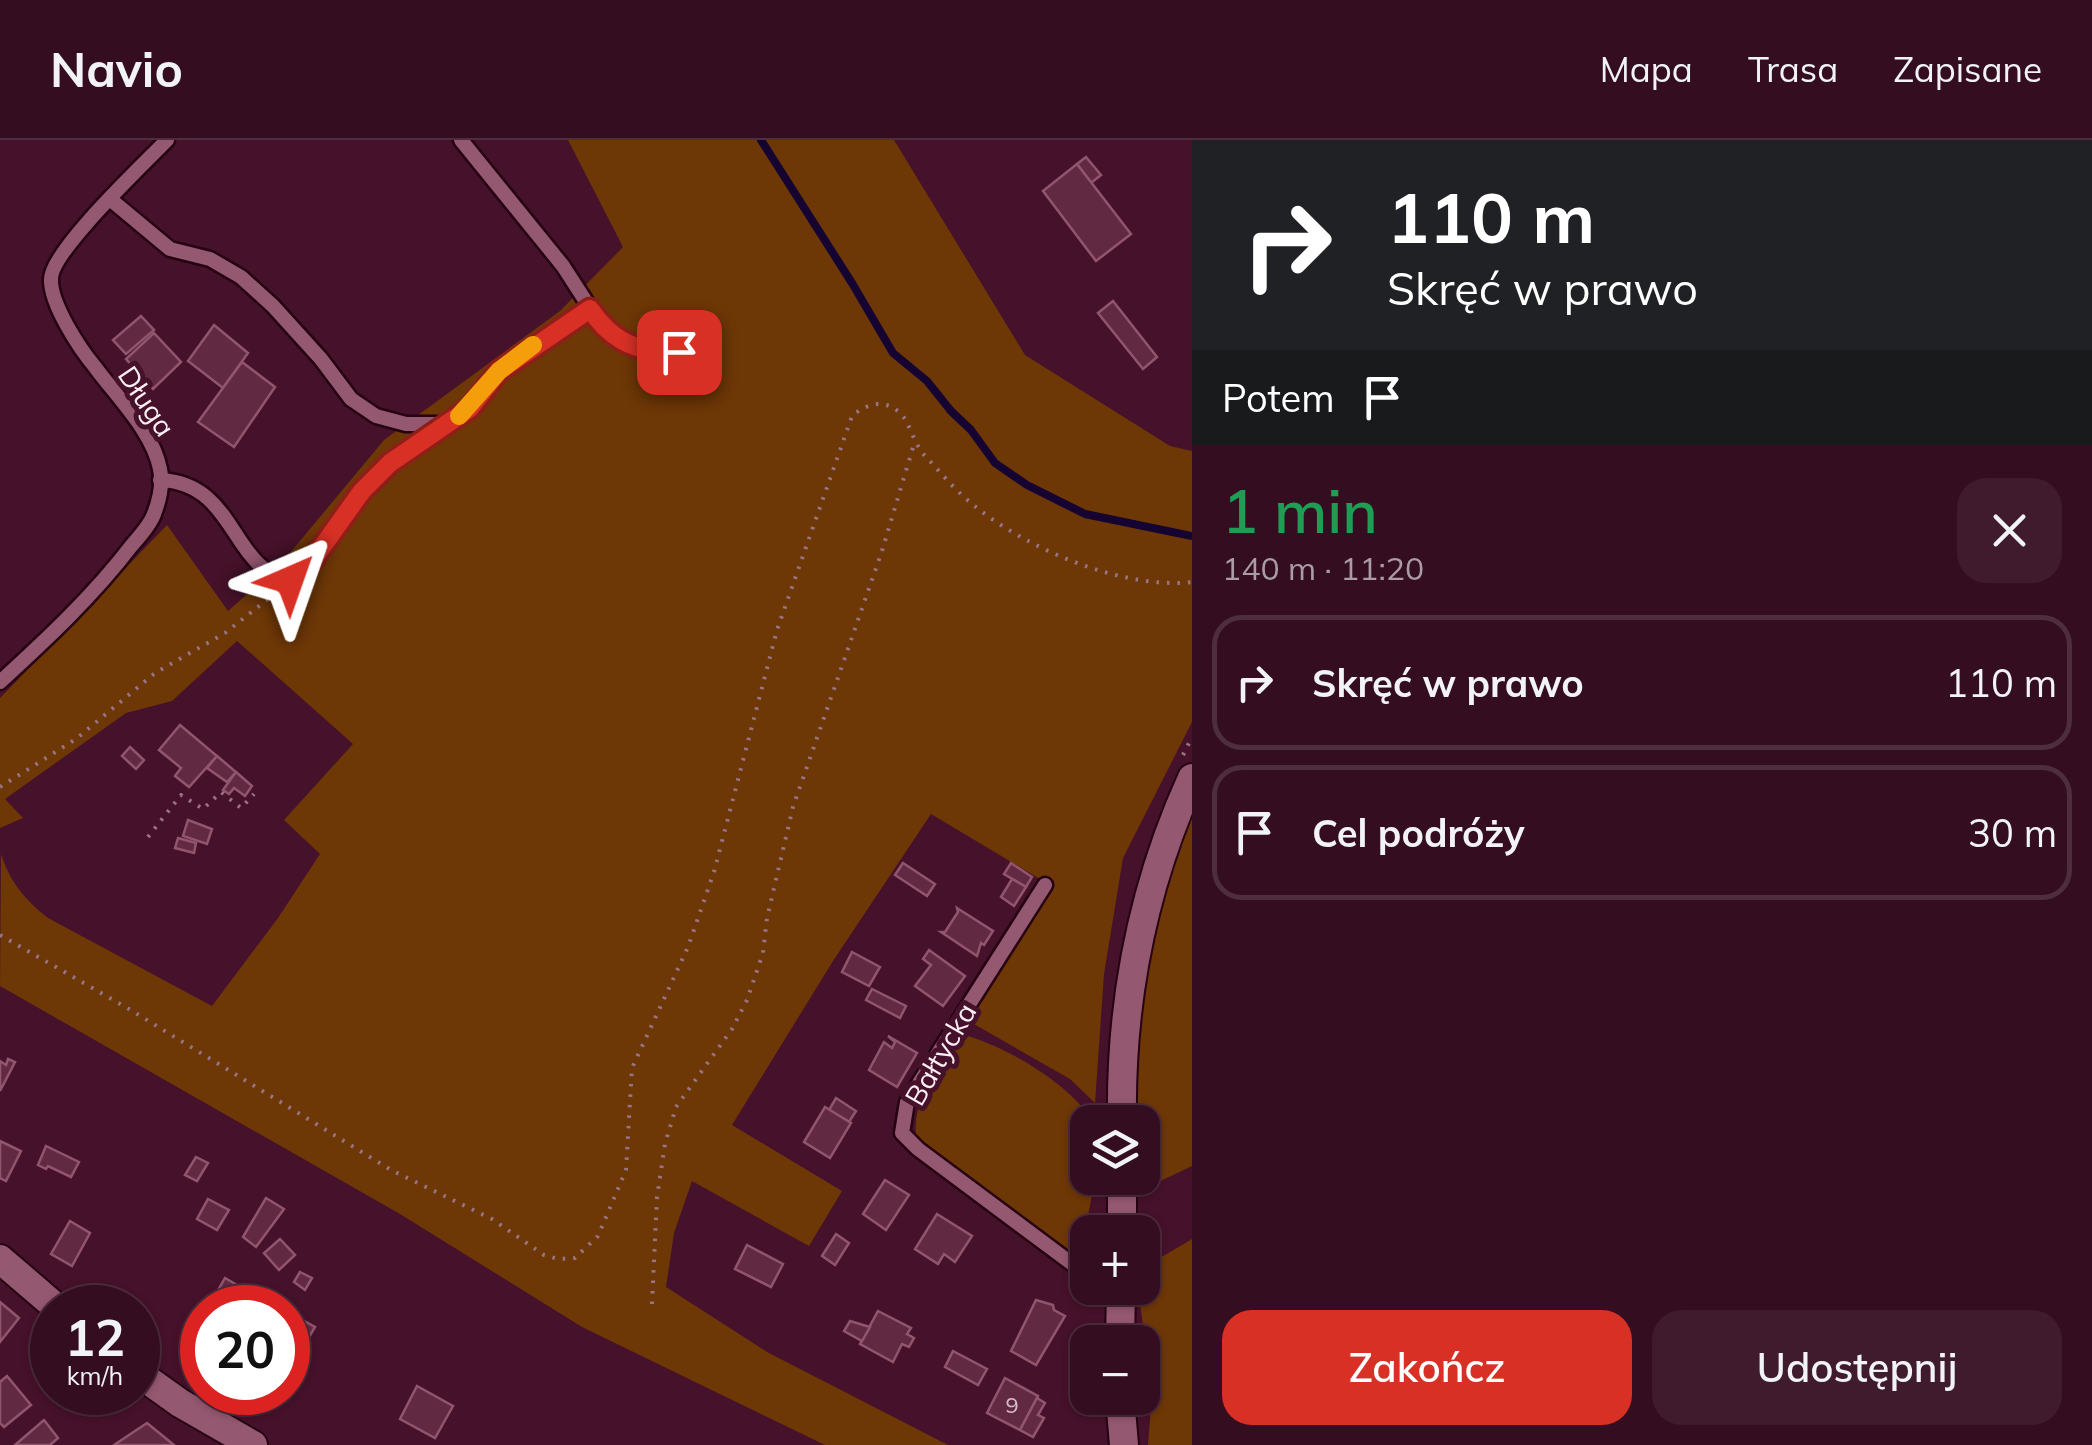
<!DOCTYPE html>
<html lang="pl">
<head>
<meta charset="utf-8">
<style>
  :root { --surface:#340d20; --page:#3f1b2d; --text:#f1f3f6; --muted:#a99ca5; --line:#4e2d3e; --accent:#d93025 }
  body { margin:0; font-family:Mulish,sans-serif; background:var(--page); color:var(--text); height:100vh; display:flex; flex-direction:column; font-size:38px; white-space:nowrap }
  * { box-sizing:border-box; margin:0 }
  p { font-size:32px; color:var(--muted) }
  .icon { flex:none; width:55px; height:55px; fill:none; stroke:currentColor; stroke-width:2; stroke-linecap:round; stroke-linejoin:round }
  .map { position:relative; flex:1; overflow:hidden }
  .drawer { display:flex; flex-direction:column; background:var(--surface); width:900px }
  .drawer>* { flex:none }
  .hud { background:#202124; color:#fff; overflow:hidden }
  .fabs { position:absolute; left:1070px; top:965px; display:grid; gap:20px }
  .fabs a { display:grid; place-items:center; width:90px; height:90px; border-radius:20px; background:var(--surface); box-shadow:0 2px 8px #0004,0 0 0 2px var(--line); font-size:50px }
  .speed { position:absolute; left:30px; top:1145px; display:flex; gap:20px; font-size:50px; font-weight:700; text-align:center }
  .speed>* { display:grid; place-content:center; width:130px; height:130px; border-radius:50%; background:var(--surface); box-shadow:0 2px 8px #0004,0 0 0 2px var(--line); line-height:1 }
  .speed small { font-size:25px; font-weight:400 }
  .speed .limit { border:15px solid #d22; background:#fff; color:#111 }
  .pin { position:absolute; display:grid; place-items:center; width:85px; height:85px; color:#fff; margin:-42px; border-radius:20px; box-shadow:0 5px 15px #0006 }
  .me { position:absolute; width:110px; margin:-55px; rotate:43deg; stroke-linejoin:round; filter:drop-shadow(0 0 8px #0008) }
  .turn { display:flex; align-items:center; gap:35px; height:210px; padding:0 30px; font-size:45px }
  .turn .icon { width:130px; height:130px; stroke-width:2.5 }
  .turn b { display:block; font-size:70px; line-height:85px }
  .then { display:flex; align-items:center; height:95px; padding:0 30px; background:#0003; gap:20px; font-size:38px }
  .round { display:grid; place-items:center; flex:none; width:105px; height:105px; border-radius:30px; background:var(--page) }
  .headline { display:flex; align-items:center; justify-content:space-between; height:170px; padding:0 30px }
  h1 { font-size:60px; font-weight:600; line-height:75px; color:#1e9e55 }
  .button { display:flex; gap:20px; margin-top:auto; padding:20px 30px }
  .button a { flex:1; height:115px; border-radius:30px; background:var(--accent); color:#fff; font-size:40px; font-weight:600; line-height:115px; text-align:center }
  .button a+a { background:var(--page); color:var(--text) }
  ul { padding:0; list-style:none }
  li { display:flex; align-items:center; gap:30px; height:135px; margin:0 20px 15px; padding:0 10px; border:5px solid var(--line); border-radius:30px }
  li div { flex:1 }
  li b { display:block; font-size:38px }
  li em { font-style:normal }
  header { display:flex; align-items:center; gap:60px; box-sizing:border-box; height:140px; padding:0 50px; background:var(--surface); border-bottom:2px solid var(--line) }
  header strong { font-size:48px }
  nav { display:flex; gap:55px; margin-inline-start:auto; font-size:35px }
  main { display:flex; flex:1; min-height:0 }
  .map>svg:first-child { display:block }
  .green { fill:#6e3706 }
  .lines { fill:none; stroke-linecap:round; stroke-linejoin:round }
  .stream { stroke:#150431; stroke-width:8 }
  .building { fill:#622a42; stroke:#91556d; stroke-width:2.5 }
  .service-casing { stroke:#250112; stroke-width:19 }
  .minor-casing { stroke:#250112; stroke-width:32 }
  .tertiary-casing { stroke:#250112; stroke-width:32 }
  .path { stroke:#987585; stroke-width:4; stroke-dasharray:2.5 8; stroke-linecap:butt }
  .service { stroke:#955871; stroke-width:14 }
  .minor { stroke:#955871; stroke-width:28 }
  .tertiary { stroke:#955871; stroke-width:28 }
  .route-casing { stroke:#8d1f18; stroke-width:25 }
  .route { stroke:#d93025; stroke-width:18 }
  .slow { stroke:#f59e0b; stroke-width:18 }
  .labels { text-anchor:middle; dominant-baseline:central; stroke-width:10; stroke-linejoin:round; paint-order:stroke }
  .number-label { font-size:22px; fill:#d6bec8 }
  .street-label { font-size:28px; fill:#fdeff4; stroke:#46112a }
</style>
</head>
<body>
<header>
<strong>Navio</strong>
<nav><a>Mapa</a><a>Trasa</a><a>Zapisane</a></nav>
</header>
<main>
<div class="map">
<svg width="1192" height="1305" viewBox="0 0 1192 1305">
  <rect width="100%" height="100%" fill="#46112a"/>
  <g class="green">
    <path d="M568,0H894L1025,215L1170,306L1192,311V582L1123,718L1104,834L1095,963L1070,939L965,879L1050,745L931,674L833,821L732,985L842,1051L809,1106L692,1041L674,1093L666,1147L767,1212L948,1305H825L582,1187L400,1074L0,846L1,714C10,742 25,760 48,778L212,866L278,778L320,714L284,680L353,604L237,501L172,561L126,573L5,659L23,678L0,688V558L167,385L228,471L280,425L384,300L560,171L623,107Z"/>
    <path d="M1192,671V1026L1133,1054V1038H1142V982H1133L1142,839L1161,754Z"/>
    <path d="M961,894C1004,905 1071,944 1093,982H1088V1038H1095L1082,1109L1077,1114L1070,1115L925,1007L916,995C912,964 939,915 961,894Z"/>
    <path d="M1192,1099V1305H1148L1152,1253L1138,1148H1142L1143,1128Z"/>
  </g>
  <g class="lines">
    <path class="stream" d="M761,0L852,143L893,213L927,241L951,271L971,290L995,323L1027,345L1085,374L1192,396"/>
  </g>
  <g class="building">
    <path d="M1086,17L1101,35L1091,43L1077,24Z"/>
    <path d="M1077,24L1131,94L1096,121L1043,51Z"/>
    <path d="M1113,161L1157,217L1143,229L1098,173Z"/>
    <path d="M141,176L154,190L126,214L113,200Z"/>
    <path d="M214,185L248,213L223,248L188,221Z"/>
    <path d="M154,193L181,222L153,249L126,219Z"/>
    <path d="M242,222L275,247L234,307L198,282Z"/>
    <path d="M180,585L217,616L189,647L175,636L181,628L159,610Z"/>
    <path d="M130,607L144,620L136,629L122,616Z"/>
    <path d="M217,616L236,632L227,642L207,628Z"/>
    <path d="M236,632L252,646L245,656L234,648L229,654L223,650Z"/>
    <path d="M188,680L212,689L207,704L183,696Z"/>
    <path d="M178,698L196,703L194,713L175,708Z"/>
    <path d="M903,723L935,744L927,756L895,735Z"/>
    <path d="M1011,723L1032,737L1026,747L1004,734Z"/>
    <path d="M1012,739L1026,747L1014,766L1001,757Z"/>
    <path d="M957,768L993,791L984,805L981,803L977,816L941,792H945L958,772Z"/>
    <path d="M929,810L965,836L943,866L915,846L931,825L923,819Z"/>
    <path d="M852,812L880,827L869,846L842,832Z"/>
    <path d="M872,849L906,866L900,878L866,860Z"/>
    <path d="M888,896L917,913L897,947L869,930L884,902L892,908L895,902Z"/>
    <path d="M8,919L15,922L0,951V921L6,925Z"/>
    <path d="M836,958L856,971L849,982L829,970Z"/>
    <path d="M825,967L851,983L830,1018L804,1002Z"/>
    <path d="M0,1001L21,1011L6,1041L0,1038Z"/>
    <path d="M46,1006L79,1022L71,1037L48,1026L46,1029L38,1025Z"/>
    <path d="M196,1017L208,1023L197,1041L185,1035Z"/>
    <path d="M885,1040L909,1055L886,1090L863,1074Z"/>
    <path d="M266,1058L284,1069L256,1107L243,1097Z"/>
    <path d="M208,1059L229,1070L217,1090L197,1079Z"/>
    <path d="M937,1074L972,1096L955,1122L944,1114L938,1124L915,1109Z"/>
    <path d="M70,1081L90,1093L72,1126L51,1114Z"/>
    <path d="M836,1094L849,1103L835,1125L822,1116Z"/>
    <path d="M280,1099L295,1115L279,1130L264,1113Z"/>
    <path d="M747,1105L783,1124L771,1147L735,1129Z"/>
    <path d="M300,1132L312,1138L305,1150L294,1142Z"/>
    <path d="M225,1138L249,1152L241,1168H208Z"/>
    <path d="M1036,1160L1053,1165L1054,1170L1065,1176L1036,1225L1011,1211Z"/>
    <path d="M0,1162L19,1178L0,1202Z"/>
    <path d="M878,1171L911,1188L907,1194L914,1198L909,1207L902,1204L893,1222L860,1204Z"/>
    <path d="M288,1172L315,1187L296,1219L288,1214Z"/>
    <path d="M850,1181L870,1187L862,1201L844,1191Z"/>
    <path d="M953,1211L987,1229L978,1245L945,1227Z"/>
    <path d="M7,1236L31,1265L4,1287L0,1283V1242Z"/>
    <path d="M1005,1238L1038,1256L1020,1290L987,1273Z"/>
    <path d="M417,1246L453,1266L435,1298L400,1279Z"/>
    <path d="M1037,1258L1045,1263L1038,1275L1044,1278L1033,1297L1020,1290Z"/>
    <path d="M44,1280L58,1298L50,1305H15Z"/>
    <path d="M147,1283L174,1305H114Z"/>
  </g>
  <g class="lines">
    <g class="service-casing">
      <g id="service">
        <path d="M461,0L563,126L603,188L650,213L679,212"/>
        <path d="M110,59L170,109L210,119L241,137L273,166L321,219L351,259L376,276L406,284H444"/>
        <path d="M160,340C237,343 230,430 290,440L307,428L362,351L390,323L470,268L499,231L590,169"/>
        <path d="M0,542C47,499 93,456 132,405C140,396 150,385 154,374C159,361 163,343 160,329C153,292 117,257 95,227C80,209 50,164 51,139C51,111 144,24 167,0"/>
        <path d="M1045,745L907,962L902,993L918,1009L1071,1123L1088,1131"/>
      </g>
    </g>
    <g class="minor-casing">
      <g id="minor">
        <path d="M1122,982C1120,862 1142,748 1192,638"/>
        <path d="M1122,1092V1038"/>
        <path d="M1120,1202L1121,1148"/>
        <path d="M1120,1258L1124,1305"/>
      </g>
    </g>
    <g class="tertiary-casing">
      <g id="tertiary">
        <path d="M0,1119L57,1168"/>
        <path d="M138,1233L180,1263L253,1305"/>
      </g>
    </g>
    <g class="path">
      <path d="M1183,615L1192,597"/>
      <path d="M0,647L76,599L155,533L225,493L273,455"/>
      <path d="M148,697L181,655L203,669L221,652L241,668L254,654"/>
      <path d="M0,795L129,869L391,1030L492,1079L544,1115L558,1119L575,1118L598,1096L626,1030L632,928L688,807L714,732L777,490L852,276C866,264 884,258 900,273C910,282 913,304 927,318C941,333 955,350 971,363C1024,408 1123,450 1192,442"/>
      <path d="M652,1164L657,1057L665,1004L676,967L732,889L747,860L763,813L767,778L793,667L882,411L914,304"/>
    </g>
    <use href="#service" class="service"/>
    <use href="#minor" class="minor"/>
    <use href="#tertiary" class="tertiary"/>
  </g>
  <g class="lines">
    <g class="route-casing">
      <path id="route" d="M290,440L307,428L362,351L390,323L470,268L499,231L590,169C613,203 639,213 679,212"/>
    </g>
    <use href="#route" class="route"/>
    <path class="slow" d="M459,276L499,231L533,205"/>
  </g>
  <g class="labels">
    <g class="number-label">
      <text x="1012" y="1265">9</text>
    </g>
    <g class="street-label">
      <text transform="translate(147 261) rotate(56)">Długa</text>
      <text transform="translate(940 914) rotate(-60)">Bałtycka</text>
    </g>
  </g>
</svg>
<div class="fabs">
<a><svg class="icon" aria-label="layers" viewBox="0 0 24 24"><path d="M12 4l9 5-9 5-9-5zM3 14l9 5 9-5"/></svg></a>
<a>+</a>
<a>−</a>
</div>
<div class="speed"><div>12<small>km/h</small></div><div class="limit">20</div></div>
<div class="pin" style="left:679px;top:212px;background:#d93025"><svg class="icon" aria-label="arrive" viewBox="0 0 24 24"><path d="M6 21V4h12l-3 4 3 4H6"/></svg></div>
<svg class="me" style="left:290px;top:440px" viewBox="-20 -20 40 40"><path d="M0-17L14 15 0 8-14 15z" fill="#d93025" stroke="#fff" stroke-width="4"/></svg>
</div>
<section class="drawer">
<div class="hud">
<div class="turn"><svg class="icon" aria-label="right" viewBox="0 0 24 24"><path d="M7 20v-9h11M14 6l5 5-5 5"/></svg><div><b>110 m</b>Skręć w prawo</div></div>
<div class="then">Potem<svg class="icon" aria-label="arrive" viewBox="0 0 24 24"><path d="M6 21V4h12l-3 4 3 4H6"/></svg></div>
</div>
<div class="headline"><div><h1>1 min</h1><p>140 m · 11:20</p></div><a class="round"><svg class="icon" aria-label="close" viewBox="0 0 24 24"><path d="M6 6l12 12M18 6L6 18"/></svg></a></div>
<ul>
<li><svg class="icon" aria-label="right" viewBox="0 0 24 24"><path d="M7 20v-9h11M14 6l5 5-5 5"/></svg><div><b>Skręć w prawo</b></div><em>110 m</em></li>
<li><svg class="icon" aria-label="arrive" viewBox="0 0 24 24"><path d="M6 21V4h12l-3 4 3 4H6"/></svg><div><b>Cel podróży</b></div><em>30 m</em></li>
</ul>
<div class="button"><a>Zakończ</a><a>Udostępnij</a></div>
</section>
</main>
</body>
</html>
